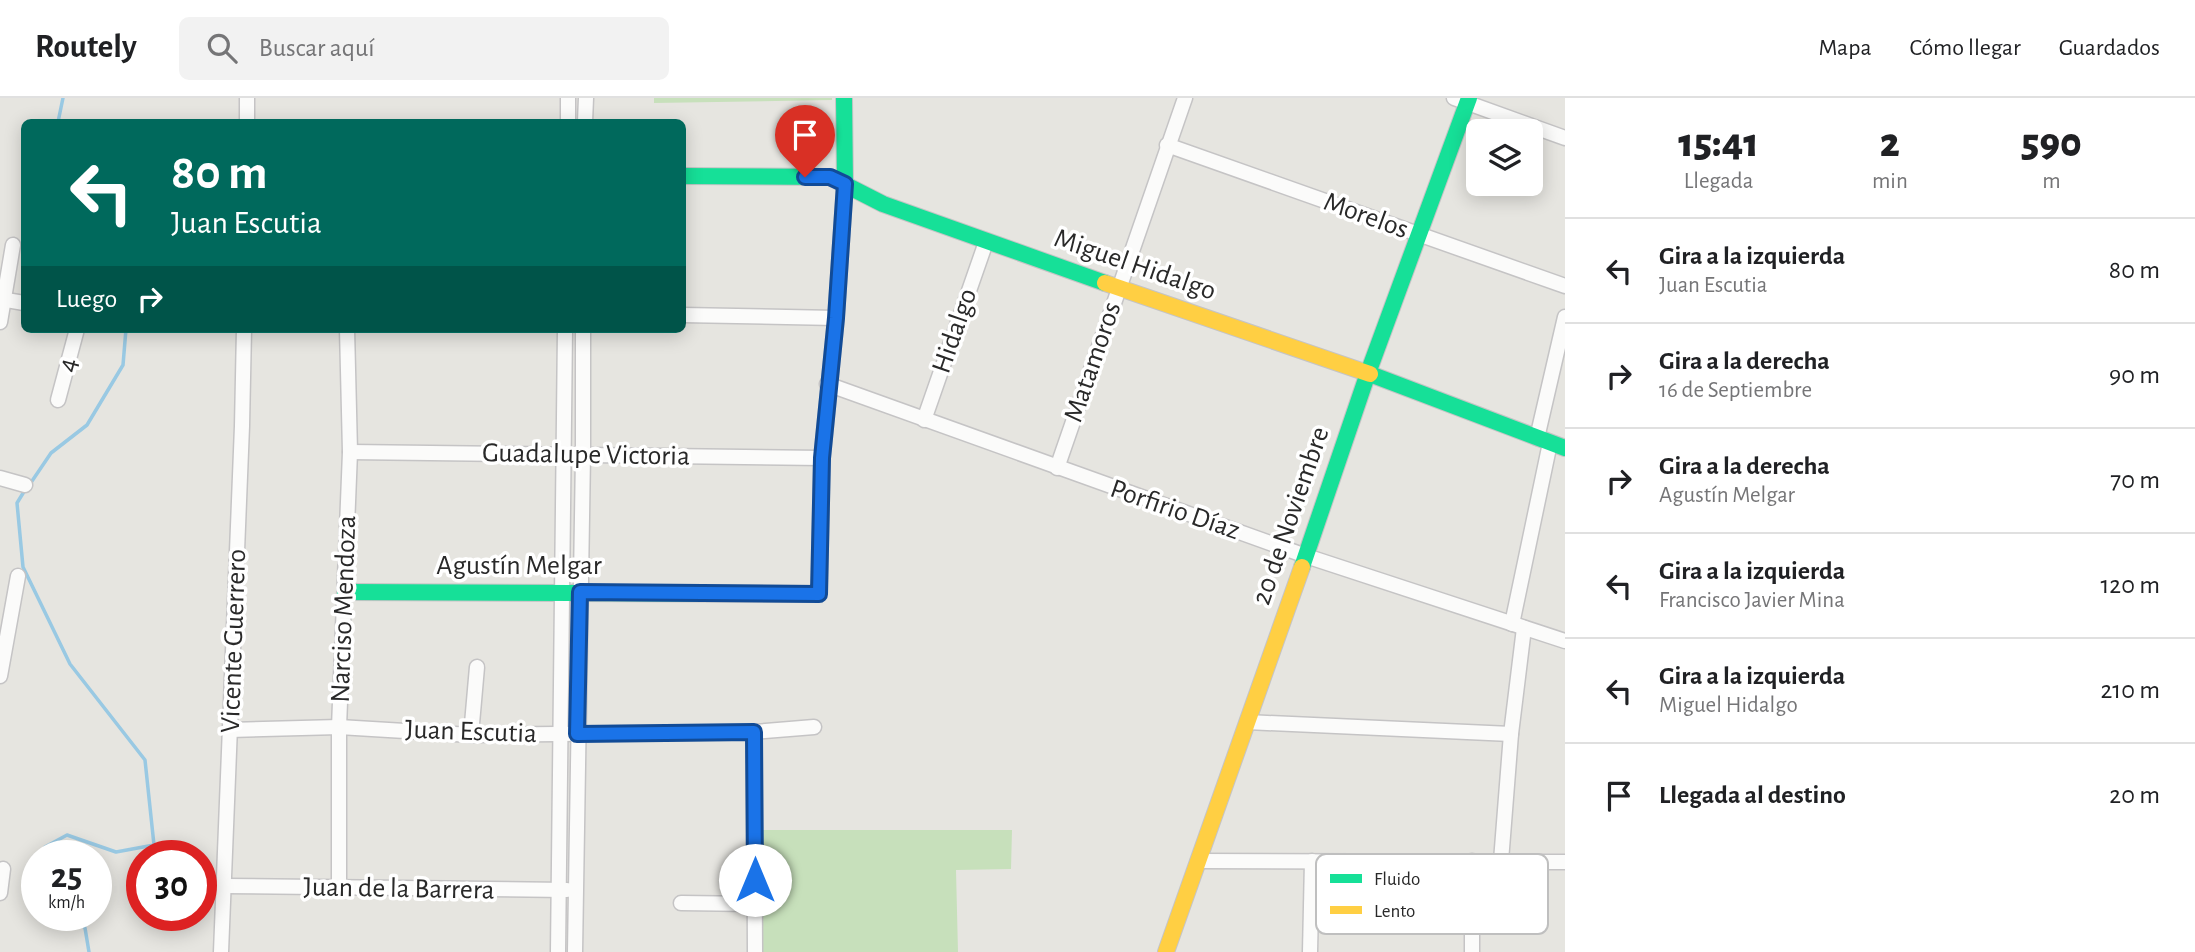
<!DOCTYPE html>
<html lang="es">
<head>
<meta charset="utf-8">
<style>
  :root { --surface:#fff; --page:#f2f2f2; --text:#202124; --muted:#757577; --line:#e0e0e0 }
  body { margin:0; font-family:"Alegreya Sans",sans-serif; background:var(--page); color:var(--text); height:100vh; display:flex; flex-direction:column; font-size:26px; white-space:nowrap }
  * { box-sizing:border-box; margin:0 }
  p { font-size:23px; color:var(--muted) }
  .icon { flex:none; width:38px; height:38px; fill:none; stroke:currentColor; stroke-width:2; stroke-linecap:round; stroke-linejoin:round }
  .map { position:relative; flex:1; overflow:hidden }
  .side { display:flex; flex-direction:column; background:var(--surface); width:630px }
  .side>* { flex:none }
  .top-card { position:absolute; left:21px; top:21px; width:665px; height:214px; border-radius:10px; box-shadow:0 4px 18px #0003; background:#00695c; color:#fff; overflow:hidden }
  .controls { position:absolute; left:1466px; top:21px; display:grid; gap:14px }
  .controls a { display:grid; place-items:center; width:77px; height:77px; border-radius:10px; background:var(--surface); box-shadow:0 4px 18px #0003; font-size:35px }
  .speed { position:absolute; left:21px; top:742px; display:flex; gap:14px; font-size:35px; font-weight:700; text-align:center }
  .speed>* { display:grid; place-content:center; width:91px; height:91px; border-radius:50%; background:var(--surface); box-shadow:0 4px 18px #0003; line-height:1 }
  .speed small { font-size:18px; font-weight:400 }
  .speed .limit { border:10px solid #d22; background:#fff; color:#111 }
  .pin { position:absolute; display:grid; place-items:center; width:60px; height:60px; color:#fff; margin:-72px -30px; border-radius:50% 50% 50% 0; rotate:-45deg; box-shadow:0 0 7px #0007 }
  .pin .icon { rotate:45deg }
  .me { position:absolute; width:77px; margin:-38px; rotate:0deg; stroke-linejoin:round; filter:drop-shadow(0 0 5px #0008) }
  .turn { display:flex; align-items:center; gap:24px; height:147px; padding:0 35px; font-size:32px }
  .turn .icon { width:91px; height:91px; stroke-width:2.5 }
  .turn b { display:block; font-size:49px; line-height:60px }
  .then { display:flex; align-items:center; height:66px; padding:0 35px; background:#0003; gap:14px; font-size:26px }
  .eta { display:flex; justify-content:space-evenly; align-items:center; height:119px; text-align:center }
  .eta b { font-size:42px; font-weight:800; line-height:49px }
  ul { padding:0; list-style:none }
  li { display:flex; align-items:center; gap:21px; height:105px; padding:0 35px; border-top:2px solid var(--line) }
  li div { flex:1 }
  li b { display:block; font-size:26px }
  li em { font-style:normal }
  header { display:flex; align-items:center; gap:42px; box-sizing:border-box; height:98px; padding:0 35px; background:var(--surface); border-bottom:2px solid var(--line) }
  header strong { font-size:33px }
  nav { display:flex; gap:38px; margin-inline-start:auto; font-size:24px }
  .search { width:490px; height:63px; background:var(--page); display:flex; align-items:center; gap:18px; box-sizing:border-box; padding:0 24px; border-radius:10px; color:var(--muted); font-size:26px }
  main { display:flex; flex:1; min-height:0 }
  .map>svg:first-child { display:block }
  .green { fill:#c7e0bb }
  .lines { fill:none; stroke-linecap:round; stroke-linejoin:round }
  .stream { stroke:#99c9e3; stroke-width:3.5 }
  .street-casing { stroke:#c5c4c5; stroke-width:17 }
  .fast-casing { stroke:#c5c4c5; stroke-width:18 }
  .slow-casing { stroke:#c5c4c5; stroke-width:18 }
  .street { stroke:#fbfbfa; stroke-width:14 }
  .fast { stroke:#16e098; stroke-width:16 }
  .slow { stroke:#ffcf43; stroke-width:16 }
  .route-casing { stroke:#114b97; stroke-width:18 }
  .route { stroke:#1a73e8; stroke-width:12 }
  .labels { text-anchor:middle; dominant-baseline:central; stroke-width:7; stroke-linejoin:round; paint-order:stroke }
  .street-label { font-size:28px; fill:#292929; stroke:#fff }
  .key { fill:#fff; stroke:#bfbfbf; stroke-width:2 }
  .key-label { font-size:19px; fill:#292929 }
</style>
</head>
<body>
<header>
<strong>Routely</strong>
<div class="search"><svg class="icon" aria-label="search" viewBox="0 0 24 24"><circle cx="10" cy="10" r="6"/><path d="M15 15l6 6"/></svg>Buscar aquí</div>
<nav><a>Mapa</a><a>Cómo llegar</a><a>Guardados</a></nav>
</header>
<main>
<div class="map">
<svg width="1565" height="854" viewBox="0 0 1565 854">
  <rect width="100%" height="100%" fill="#e6e5e0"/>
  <g class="green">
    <path d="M654,0H832V2L654,5Z"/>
    <path d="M763,732H1012L1011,771L956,772L958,854H762Z"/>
  </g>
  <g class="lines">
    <g class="stream">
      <path d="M58,24L63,0"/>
      <path d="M30,386L51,355L87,327L123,267L126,231"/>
      <path d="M25,392L17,405L23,469L70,566L145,662L154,747L116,754L67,737L45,749L44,758"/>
      <path d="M74,817L85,830L89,854"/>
    </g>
    <g class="street-casing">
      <g id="street">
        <path d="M1454,0L1565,40"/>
        <path d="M247,24V0"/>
        <path d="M568,24V0"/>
        <path d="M585,24L586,0"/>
        <path d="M1167,47L1565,188"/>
        <path d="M0,201L24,205"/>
        <path d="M682,217L836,220"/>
        <path d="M0,224L13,147"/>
        <path d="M827,286L1306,458L1565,543"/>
        <path d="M58,302L77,231"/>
        <path d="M924,322L986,144"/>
        <path d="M1537,340L1565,219"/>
        <path d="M350,354L822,360"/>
        <path d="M1057,370L1185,0"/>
        <path d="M0,380L25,387"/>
        <path d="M1512,526L1550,345"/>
        <path d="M0,578L18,478"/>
        <path d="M1247,624L1511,636"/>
        <path d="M230,632L339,629L471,637L754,634L814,629"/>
        <path d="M754,634L755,854"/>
        <path d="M471,637L477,569"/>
        <path d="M1198,763L1565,764"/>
        <path d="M1472,763V854"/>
        <path d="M1501,763L1511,636L1524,530"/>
        <path d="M224,788L567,792"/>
        <path d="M339,791V629L350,354L347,231"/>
        <path d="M0,795L3,771"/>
        <path d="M681,805L755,806"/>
        <path d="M221,854L242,328L244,231"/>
        <path d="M558,854L565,231"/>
        <path d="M575,854L583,357V231"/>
        <path d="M1310,854L1312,763"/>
      </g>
    </g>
    <g class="fast-casing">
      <g id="fast">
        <path d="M682,78L830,79L883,106L1105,185"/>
        <path d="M1370,276L1565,350"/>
        <path d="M1302,469L1368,275L1469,0"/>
        <path d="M345,494L819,496L822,360L836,220L845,86L844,0"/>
      </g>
    </g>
    <g class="slow-casing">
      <g id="slow">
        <path d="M1105,185L1370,276"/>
        <path d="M1166,854L1302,469"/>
      </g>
    </g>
    <use href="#street" class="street"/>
    <use href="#fast" class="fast"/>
    <use href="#slow" class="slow"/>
  </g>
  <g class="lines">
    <g class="route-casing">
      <path id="route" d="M755,782L754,634L577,636L580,494L819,496L822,360L836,220L845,86L830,79H805"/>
    </g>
    <use href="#route" class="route"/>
  </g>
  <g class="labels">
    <g class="street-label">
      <text transform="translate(1366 118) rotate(20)">Morelos</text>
      <text transform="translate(1135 167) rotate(19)">Miguel Hidalgo</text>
      <text transform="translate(955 233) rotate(-71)">Hidalgo</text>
      <text transform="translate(1093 264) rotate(-71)">Matamoros</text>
      <text transform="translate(68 267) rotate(-75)">4</text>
      <text transform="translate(586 357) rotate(1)">Guadalupe Victoria</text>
      <text transform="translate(1175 412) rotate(19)">Porfirio Díaz</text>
      <text transform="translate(1291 418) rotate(-71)">20 de Noviembre</text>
      <text x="519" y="468">Agustín Melgar</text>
      <text transform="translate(344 511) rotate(-88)">Narciso Mendoza</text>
      <text transform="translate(234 543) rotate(-88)">Vicente Guerrero</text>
      <text transform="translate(471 634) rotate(2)">Juan Escutia</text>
      <text transform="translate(399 791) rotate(1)">Juan de la Barrera</text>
    </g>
  </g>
  <rect x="1316" y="756" width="232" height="80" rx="10" class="key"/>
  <rect x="1330" y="776" width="32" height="9" fill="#16e098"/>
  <rect x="1330" y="808" width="32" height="8" fill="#ffcf43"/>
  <g class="key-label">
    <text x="1374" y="787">Fluido</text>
    <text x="1374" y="819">Lento</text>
  </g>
</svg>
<div class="controls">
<a><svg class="icon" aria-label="layers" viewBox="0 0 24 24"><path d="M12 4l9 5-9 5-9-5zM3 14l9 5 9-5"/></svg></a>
</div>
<div class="speed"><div>25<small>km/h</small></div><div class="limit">30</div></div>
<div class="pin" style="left:805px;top:79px;background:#d93025"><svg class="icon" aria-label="arrive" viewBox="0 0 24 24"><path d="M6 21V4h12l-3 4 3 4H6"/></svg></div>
<svg class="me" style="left:755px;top:782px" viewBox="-20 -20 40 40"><circle r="19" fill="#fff"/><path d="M0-13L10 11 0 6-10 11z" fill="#1a73e8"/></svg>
<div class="top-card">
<div class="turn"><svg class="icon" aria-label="left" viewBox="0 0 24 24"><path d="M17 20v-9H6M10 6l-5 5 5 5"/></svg><div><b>80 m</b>Juan Escutia</div></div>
<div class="then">Luego<svg class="icon" aria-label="right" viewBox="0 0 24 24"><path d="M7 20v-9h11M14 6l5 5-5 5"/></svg></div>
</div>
</div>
<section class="side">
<div class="eta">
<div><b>15:41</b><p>Llegada</p></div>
<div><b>2</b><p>min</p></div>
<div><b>590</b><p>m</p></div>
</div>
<ul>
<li><svg class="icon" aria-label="left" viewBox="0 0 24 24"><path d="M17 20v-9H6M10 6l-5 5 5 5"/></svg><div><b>Gira a la izquierda</b><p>Juan Escutia</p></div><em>80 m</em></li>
<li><svg class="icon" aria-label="right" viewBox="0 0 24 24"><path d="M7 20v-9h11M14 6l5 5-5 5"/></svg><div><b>Gira a la derecha</b><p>16 de Septiembre</p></div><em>90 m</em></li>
<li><svg class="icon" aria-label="right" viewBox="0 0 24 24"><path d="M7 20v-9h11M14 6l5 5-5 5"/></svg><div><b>Gira a la derecha</b><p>Agustín Melgar</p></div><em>70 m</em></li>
<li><svg class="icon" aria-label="left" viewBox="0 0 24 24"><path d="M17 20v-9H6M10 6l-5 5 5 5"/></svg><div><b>Gira a la izquierda</b><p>Francisco Javier Mina</p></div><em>120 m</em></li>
<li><svg class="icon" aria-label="left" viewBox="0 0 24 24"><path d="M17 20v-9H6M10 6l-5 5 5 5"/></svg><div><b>Gira a la izquierda</b><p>Miguel Hidalgo</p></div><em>210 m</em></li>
<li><svg class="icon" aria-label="arrive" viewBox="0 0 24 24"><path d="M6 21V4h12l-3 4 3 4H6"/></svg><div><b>Llegada al destino</b></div><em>20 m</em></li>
</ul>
</section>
</main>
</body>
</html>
